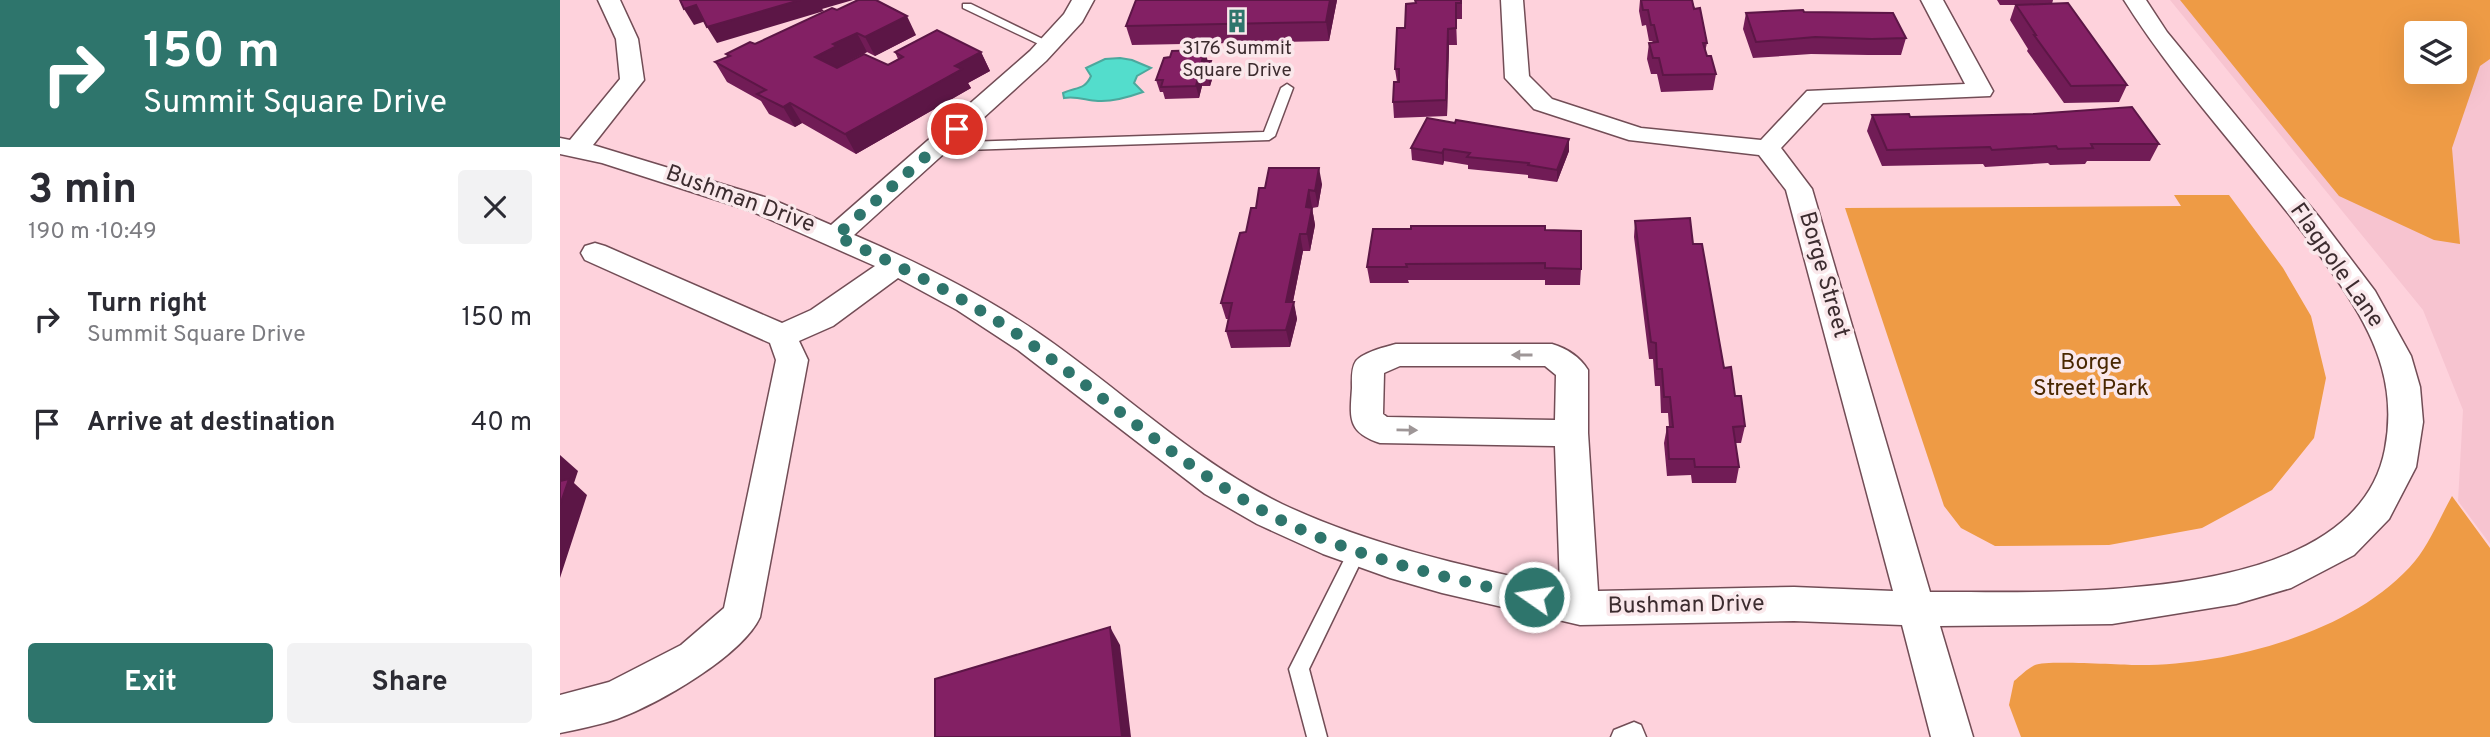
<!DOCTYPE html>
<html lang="en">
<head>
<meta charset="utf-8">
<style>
  :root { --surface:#fff; --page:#f2f2f3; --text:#2b2b33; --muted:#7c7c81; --accent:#2e756c }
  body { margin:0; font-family:Overpass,sans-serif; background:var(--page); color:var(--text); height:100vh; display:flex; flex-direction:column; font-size:26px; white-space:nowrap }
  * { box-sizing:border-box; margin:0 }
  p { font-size:23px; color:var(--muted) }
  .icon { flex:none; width:38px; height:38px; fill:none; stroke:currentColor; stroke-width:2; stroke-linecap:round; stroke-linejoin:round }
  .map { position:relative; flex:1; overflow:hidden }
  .details { display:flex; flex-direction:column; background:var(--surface); width:560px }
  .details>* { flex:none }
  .top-card { background:#2e756c; color:#fff; overflow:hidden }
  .controls { position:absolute; left:1844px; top:21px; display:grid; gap:14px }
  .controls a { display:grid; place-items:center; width:63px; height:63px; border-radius:7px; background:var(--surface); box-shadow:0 7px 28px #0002; font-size:35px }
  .pin { position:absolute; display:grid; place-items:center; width:60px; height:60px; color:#fff; margin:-30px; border:4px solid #fff; border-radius:50%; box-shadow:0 2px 7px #0007 }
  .me { position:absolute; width:77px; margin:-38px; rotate:283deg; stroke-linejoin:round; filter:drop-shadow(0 0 5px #0008) }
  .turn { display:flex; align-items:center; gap:24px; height:147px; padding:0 28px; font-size:32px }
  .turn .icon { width:91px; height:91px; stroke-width:2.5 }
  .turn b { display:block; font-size:49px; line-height:60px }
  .round { display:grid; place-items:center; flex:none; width:74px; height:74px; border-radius:7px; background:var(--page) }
  .head { display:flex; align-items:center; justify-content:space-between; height:119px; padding:0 28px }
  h1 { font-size:42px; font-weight:700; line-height:52px }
  .primary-button { display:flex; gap:14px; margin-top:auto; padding:14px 28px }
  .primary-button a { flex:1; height:80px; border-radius:7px; background:var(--accent); color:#fff; font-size:28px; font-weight:700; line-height:80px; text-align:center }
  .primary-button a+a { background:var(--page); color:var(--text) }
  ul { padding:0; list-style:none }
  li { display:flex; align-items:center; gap:21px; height:105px; padding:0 28px }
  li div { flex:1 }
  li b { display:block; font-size:26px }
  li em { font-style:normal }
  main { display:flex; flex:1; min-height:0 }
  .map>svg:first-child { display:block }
  .built { fill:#f7c4d0; fill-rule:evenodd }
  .green { fill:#ee9b45; fill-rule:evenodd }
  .water { fill:#53ddcc; stroke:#4ca89d; stroke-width:2 }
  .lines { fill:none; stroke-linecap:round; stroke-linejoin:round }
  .lane-casing { stroke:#724d56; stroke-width:3 }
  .street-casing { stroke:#724d56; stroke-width:3 }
  .lane { fill:#fff; fill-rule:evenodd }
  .street { fill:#fff; fill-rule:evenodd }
  .wall { fill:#711c56 }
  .shaded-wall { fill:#5c1646 }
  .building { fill:#832064; stroke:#5c1646; stroke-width:2 }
  .oneway { fill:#9e9697 }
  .route { stroke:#2e756c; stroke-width:12; stroke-dasharray:0 21.6 }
  .labels { text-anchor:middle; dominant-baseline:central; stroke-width:7; stroke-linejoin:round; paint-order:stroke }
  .far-poi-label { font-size:19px; fill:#3c2c2f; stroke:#fae8eb }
  .street-label { font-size:23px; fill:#3c2c2f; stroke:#fae8eb }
  .park-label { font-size:23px; fill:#492700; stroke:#fae8eb }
</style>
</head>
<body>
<main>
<section class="details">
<div class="top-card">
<div class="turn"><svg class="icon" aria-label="right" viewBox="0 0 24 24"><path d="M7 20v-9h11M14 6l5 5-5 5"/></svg><div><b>150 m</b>Summit Square Drive</div></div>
</div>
<div class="head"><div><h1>3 min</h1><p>190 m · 10:49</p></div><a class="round"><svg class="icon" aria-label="close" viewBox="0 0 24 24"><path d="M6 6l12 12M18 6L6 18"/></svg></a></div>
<ul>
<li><svg class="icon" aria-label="right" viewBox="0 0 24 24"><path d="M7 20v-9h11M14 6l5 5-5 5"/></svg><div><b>Turn right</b><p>Summit Square Drive</p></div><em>150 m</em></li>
<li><svg class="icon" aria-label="arrive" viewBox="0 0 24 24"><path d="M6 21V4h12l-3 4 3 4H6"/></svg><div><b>Arrive at destination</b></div><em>40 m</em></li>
</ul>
<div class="primary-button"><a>Exit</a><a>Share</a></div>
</section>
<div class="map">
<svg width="1930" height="737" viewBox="0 0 1930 737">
  <rect width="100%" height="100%" fill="#fed2dc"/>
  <path class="built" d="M1610,0H1930V544L1898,501L1903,410L1863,310ZM1857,33H1895V72H1857Z"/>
  <g class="green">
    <path d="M1620,0H1930V59L1920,66L1892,148L1900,244L1874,240L1779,196ZM1895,33V72H1857V33Z"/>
    <path d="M1614,195H1669L1723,268L1751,316L1766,378L1754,438L1712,490L1642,528L1549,545L1435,546L1401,528L1384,506L1285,208L1621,206Z"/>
    <path d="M1892,496L1930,548V737H1461L1449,705L1454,681C1460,676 1468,668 1475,665C1486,660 1560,665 1577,665C1666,666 1795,633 1855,561C1870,543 1880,517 1892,496Z"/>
  </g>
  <path class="water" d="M560,58L572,60L591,68L577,76L574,83L583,92C569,97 553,102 538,101C525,100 517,96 504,98L503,93C516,87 525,90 531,76L526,68L545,59Z"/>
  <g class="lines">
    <g class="lane-casing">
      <g id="lane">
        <path d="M403,4H411L495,45L485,47L403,8Z"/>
        <path d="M727,84L733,88L715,136L709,140L376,151L370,147L376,143L704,132L721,88Z"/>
        <path d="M797,543L803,546L806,551L749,669L767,737H747L729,669L791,546Z"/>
        <path d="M1074,722L1081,725L1086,737H1051L1054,730Z"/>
      </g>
    </g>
    <g class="street-casing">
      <path id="street" d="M38,0H60L78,39L84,80L33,145L211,199L271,225L470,51L504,14L512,0H534L522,22L486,61L294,235C359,263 422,294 480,334C560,389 635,462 722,504C811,546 905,566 1000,587L995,446L820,443C787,432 790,418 792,388C792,380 791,368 796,361C804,352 825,347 836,344H992C1006,348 1020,357 1028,370V433L1038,591L1234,587L1333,591L1226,190L1199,155L1069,140L974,109L945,78L941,0H963L969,76L992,99L1081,128L1201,140L1247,91L1405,84L1361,0H1383L1433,91L1430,96L1263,103L1221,148L1252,189L1370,592C1492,591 1795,609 1825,449C1836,391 1819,344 1787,295C1720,191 1630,105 1564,0H1586L1607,32L1759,217L1815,291L1851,356L1860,387L1863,422L1856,467L1829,519L1794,555L1731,588L1676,604L1552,624L1380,626L1413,737H1371L1342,625L1234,621L1020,625L882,593L830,578L763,554L697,524L645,494L458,350L397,310L338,278L273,326L239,341L248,360L200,617C182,656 98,704 57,719C39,725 19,729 0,733V695L49,682L121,645L164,608L216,360L210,343L25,260L21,253L25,246L35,243L45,246L222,323L251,310L315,266L191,211L42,163L0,154V138L10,140L60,79L56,39ZM840,366H985L996,375L995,420L827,417L823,414L824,373Z"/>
    </g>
    <use href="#lane" class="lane"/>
    <use href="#street" class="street"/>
  </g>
  <g class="wall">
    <path d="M576,0H777L769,41L572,45L566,26Z"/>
    <path d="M902,0V19H896L897,45H889L887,116L834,118L833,102L837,82L835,69L845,28L856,3Z"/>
    <path d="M1080,0H1132L1147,43L1145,52L1156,74L1153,90L1101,92L1097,74H1091L1087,59L1089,43L1093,42L1092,41H1089L1086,25L1082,26L1079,11Z"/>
    <path d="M1437,0H1493L1492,4L1567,85L1559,102L1504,103L1467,51L1468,49L1450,20L1455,5H1440Z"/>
    <path d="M277,10L356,35L315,56L307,52L286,63L328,65L338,59L335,52H421L430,71L408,83L411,88L296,154L242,123L235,127L209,114L201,101L167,82L155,62L168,57L166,54L195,44Z"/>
    <path d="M1244,12L1346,38L1341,55H1308L1251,54L1193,58L1183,29L1186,13Z"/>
    <path d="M647,61L654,73L650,86H642L639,98L605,99L603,92H600L596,80Z"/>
    <path d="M1312,115L1350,117L1599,144L1590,161H1527L1525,164L1490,165L1488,163L1425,167L1423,164L1322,166L1307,131Z"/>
    <path d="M1009,139V151L997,182L968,178V175L908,169V165L884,161L883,165L852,160L851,148Z"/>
    <path d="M762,184L758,207L752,208L755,225L750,251H743L733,302L737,319L730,347L671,348L666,331L668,319H666L661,303L696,208L705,188Z"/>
    <path d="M1075,221L1133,244L1164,368L1175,396L1185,426L1181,443H1175L1179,467L1176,483H1132L1131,475L1107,476L1104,443L1107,427H1109L1108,413H1101L1100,386H1095L1093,359H1089L1074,237Z"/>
    <path d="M985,230L1021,269L1020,285H985V280H848L849,283H810L807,267Z"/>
  </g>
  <g class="shaded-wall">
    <path d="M240,0H293L262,9L264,11L157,43L147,27Z"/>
    <path d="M770,0H777L769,41L766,22Z"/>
    <path d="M136,5L146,21L134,25L124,9Z"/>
    <path d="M347,16L356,35L315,56L305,37Z"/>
    <path d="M888,29L889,45L887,116L886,100Z"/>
    <path d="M297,33L307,52L286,62L287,65L266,77L255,57L273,44Z"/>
    <path d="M645,50L648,62L642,61Z"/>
    <path d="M421,52L430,71L408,83L411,88L296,154L285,134L395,66Z"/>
    <path d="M651,61L654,73L650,86L647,74Z"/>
    <path d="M639,74L642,86L639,98L636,86Z"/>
    <path d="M230,103L242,123L235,127L223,107Z"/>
    <path d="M1009,139V151L997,182V170Z"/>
    <path d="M884,149V161L883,165L882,153Z"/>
    <path d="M759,168L762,184L758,207L755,191Z"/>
    <path d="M749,190L752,207L749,224L746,207Z"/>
    <path d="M752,208L755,225L750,251L747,234Z"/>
    <path d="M740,234L743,251L731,311L734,302L737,319L730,347L726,330V302Z"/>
    <path d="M0,455L18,471L14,483L27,495L0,578Z"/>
    <path d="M550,627L560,645L571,737H562Z"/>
  </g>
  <g class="building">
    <path d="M120,0H240L147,27L136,5L124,9Z"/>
    <path d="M298,0H316L347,16L305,37L297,33L273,44L277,46L255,57L277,68L304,54L328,65L343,57L335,52L377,30L421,52L395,66L402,69L285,134L230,103L223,107L197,94L206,90L155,62L170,56L166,54L190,42L195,44L272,8L277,10Z"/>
    <path d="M576,0H770L766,22L566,26Z"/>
    <path d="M855,0H901V3H896V28L888,29L886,100L833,102L834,82H839V69H835L837,28H845L846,4L856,3Z"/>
    <path d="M1081,0H1132L1134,9L1140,8L1147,43H1143L1147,56H1151L1156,74L1103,75L1099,58H1093L1089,43L1098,42L1094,25H1091L1088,10H1083Z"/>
    <path d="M1508,3L1567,85L1511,86L1474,35H1476L1456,5Z"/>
    <path d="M1243,10L1244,12L1333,13L1346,38L1312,39L1255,37L1196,42L1186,13Z"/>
    <path d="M645,50L642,61H651L647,74H639L636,86L601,87L603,80H596L604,58L610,57L612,51Z"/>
    <path d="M1572,107L1599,144H1531L1533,148L1498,149L1496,146L1432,150L1430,147L1327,150L1312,115L1349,114L1350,117L1474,114Z"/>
    <path d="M867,118L895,123L896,120L1009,139L997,170L968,165L969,163L907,157L910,153L884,149L882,153L851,148Z"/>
    <path d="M709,168H759L755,191L749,190L746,207L752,208L747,234H740L726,302H734L726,330L666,331L672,303H661L680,233L686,232L691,208H696L699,188H705Z"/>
    <path d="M1130,218L1133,244H1142L1164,368L1171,367L1175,396H1181L1185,426L1173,427L1179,467H1135L1134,459H1109L1107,427H1113L1110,397H1104L1102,369H1097L1096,343L1091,342L1075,221Z"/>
    <path d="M851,226H985V230L1021,231V269L985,268V263L846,264L847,267H807L813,229H851Z"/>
    <path d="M9,479L0,505V481Z"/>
    <path d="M550,627L562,737H375V679Z"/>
  </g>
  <defs><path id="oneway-solid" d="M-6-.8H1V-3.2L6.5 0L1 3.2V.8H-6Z" transform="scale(1.75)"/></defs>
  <g class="oneway">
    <use href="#oneway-solid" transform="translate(962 355) rotate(-180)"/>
    <use href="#oneway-solid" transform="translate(847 430) rotate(1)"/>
  </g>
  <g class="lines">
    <path class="route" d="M397,129L276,236C343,268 411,300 471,344C549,400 622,467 707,513C790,557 883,577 974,597"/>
  </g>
  <defs>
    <g id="building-bare" transform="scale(1.89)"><path d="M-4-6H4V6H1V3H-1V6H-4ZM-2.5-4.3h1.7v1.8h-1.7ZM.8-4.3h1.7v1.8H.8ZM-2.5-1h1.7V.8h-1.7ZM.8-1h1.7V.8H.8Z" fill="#2e756c" stroke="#fae8eb" stroke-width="2.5" paint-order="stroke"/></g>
  </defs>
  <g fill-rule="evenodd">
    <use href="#building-bare" x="677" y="21"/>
  </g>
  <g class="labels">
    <g class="far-poi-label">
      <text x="677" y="49">3176 Summit<tspan x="677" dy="22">Square Drive</tspan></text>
    </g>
    <g class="street-label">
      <text transform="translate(180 200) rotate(20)">Bushman Drive</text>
      <text transform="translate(1776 266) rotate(55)">Flagpole Lane</text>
      <text transform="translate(1263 275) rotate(74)">Borge Street</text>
      <text transform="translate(1126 606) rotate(-1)">Bushman Drive</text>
    </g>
    <g class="park-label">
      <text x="1531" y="363">Borge<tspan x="1531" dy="26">Street Park</tspan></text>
    </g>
  </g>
</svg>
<div class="controls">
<a><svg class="icon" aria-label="layers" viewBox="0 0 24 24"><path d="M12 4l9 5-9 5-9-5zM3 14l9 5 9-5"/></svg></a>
</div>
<div class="pin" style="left:397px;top:129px;background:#d93025"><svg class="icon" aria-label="arrive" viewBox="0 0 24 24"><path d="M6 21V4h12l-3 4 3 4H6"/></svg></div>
<svg class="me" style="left:974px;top:597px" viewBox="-20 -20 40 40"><circle r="17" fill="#2e756c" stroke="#fff" stroke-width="3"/><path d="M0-11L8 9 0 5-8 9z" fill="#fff"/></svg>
</div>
</main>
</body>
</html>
